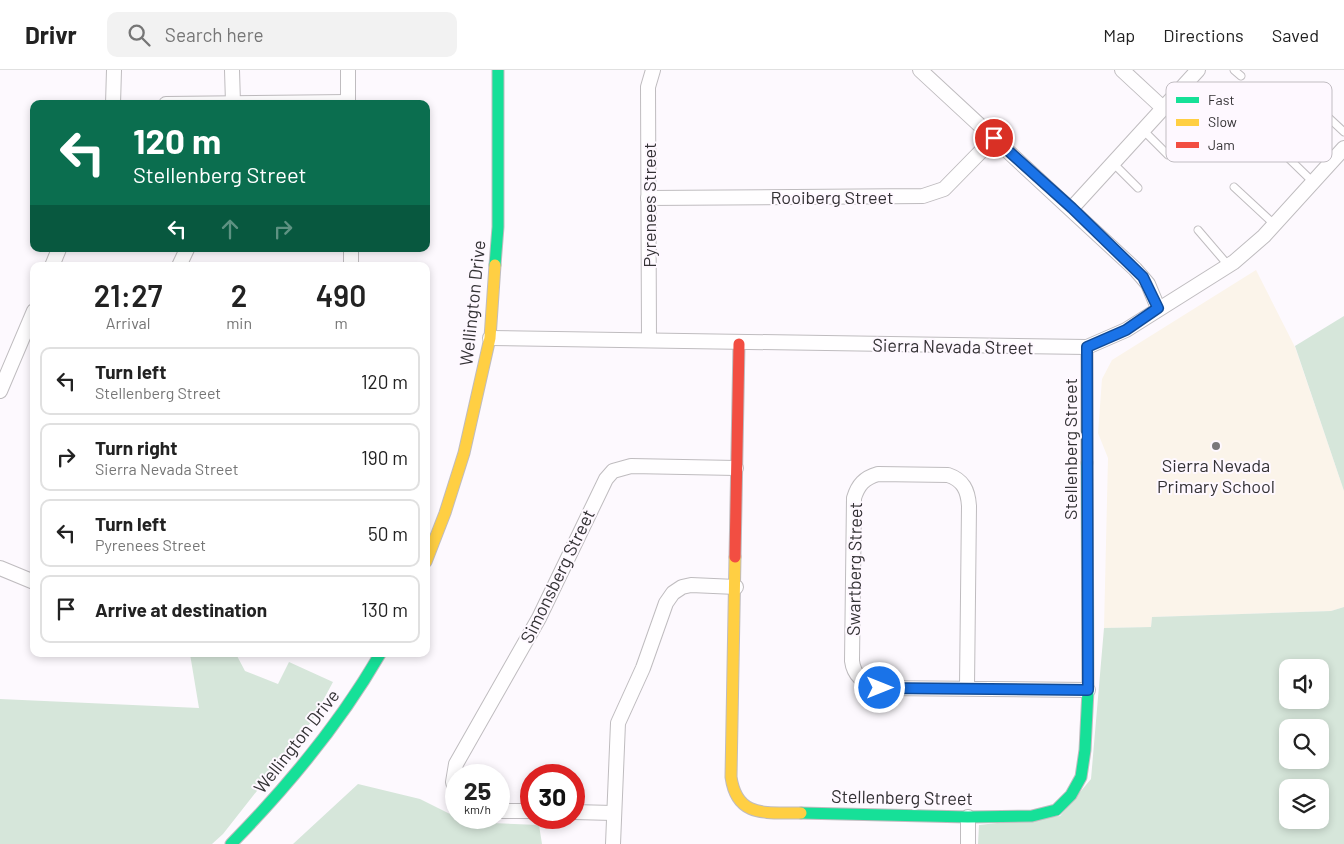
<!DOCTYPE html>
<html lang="en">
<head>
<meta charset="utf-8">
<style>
  :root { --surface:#fff; --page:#f2f2f2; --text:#222; --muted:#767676; --line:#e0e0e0 }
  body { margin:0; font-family:Barlow,sans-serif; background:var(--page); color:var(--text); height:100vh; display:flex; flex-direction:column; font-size:19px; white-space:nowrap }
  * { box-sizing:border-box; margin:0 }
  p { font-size:16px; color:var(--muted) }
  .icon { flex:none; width:28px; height:28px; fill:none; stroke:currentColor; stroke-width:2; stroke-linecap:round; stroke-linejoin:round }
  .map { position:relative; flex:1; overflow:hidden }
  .details { position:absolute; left:30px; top:192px; width:400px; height:395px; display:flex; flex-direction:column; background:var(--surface); border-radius:10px; box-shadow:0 2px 8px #0003 }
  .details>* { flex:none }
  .top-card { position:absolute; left:30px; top:30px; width:400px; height:152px; border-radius:10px; box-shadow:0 2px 8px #0003; background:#0b6e4f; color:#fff; overflow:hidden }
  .buttons { position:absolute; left:1279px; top:589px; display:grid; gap:10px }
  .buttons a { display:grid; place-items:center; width:50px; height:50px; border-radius:10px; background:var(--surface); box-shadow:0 2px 8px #0003; font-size:25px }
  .speed { position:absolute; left:445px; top:694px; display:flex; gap:10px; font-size:25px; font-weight:700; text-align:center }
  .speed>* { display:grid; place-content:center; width:65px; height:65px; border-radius:50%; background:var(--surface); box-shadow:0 2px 8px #0003; line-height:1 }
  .speed small { font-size:12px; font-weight:400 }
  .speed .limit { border:8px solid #d22; background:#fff; color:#111 }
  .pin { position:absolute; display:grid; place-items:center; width:42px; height:42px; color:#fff; margin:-21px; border:2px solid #fff; border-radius:50%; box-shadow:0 1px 5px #0007 }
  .me { position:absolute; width:55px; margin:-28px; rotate:90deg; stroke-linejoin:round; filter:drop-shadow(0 0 4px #0008) }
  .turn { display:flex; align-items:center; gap:18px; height:105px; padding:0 20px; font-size:22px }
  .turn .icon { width:65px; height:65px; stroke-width:2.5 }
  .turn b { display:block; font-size:35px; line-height:42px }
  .lanes { display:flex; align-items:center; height:48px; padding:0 20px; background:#0003; justify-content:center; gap:25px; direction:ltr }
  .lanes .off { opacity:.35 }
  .eta { display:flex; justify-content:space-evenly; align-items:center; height:85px; text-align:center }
  .eta b { font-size:30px; font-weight:600; line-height:35px }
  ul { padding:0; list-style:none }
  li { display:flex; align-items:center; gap:15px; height:68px; margin:0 10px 8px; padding:0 10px; border:2px solid var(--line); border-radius:10px }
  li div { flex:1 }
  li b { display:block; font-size:19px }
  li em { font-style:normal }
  header { display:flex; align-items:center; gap:30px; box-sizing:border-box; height:70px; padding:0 25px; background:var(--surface); border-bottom:1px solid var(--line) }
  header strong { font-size:24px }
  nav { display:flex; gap:28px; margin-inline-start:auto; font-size:18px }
  .search { width:350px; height:45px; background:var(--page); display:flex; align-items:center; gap:12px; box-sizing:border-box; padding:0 18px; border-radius:10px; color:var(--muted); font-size:19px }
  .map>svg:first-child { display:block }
  .education { fill:#fbf4ea }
  .green { fill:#d6e6da; fill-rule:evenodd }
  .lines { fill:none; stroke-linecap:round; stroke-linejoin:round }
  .lane-casing { stroke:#bfbcbf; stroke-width:9 }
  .street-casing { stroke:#bfbcbf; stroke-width:16 }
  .fast-casing { stroke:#bfbcbf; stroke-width:13 }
  .slow-casing { stroke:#bfbcbf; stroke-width:13 }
  .jam-casing { stroke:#bfbcbf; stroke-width:13 }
  .lane { stroke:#fffeff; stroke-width:7 }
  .street { stroke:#fffeff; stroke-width:14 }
  .fast { stroke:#16e098; stroke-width:11 }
  .slow { stroke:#ffcf43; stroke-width:11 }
  .jam { stroke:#f24e42; stroke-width:11 }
  .route-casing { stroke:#114b97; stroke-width:12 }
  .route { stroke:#1a73e8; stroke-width:9 }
  .poi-dot { fill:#7a787b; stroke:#fef8ff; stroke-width:2 }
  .labels { text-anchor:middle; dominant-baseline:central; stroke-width:4; stroke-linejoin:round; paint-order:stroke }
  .street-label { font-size:18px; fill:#343235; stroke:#fef8ff }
  .poi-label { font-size:18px; fill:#343235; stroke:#fef8ff }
  .key { fill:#fef8ff; stroke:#c1bdc2; stroke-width:1 }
  .key-label { font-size:14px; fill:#343235 }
</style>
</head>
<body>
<header>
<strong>Drivr</strong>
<div class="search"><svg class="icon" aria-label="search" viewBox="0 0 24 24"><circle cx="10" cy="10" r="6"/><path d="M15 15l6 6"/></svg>Search here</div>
<nav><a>Map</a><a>Directions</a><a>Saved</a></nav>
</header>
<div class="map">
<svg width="1344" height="774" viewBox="0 0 1344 774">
  <rect width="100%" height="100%" fill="#fdf9fe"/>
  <path class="education" d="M1256,200L1295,277L1344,421V537L1331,541L1152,547L1151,557L1104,558L1108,388L1098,363L1102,309L1112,290Z"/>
  <g class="green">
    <path d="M1344,246V421L1295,276Z"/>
    <path d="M1344,537V774H978L979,755L1060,746L1091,709L1104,558L1151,557L1152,547L1331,541ZM1288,598H1320V630H1288ZM1288,658H1320V690H1288ZM1288,718H1320V750H1288Z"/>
    <path d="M190,584H236L245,601L278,614L289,592L333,612L312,651L223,764L212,774H0V629L199,638Z"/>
    <path d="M358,714L420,729L466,752L539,755L542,774H293Z"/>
  </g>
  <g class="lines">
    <g class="lane-casing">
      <g id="lane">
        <path d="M1234,0L1241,6"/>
        <path d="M1171,29L1200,55"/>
        <path d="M1315,35L1344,62"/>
        <path d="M1143,60L1168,85"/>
        <path d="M1276,76L1313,112"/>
        <path d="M1113,93L1138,118"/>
        <path d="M1234,117L1275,155"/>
        <path d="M1198,160L1228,195"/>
      </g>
    </g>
    <g class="street-casing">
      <g id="street">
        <path d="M232,0L233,33"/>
        <path d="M348,0V34"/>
        <path d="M920,0L1135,199L1148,214L1158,238"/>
        <path d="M1122,0L1163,38"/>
        <path d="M113,34L114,0"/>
        <path d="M166,34L348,32"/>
        <path d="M648,128L923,126L944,119L994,68"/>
        <path d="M1072,138L1198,0"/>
        <path d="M351,179V196"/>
        <path d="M52,196L59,179"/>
        <path d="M179,196L187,179"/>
        <path d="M490,268L1087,277L1126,260L1234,192L1264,166L1344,78"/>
        <path d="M649,270L648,17L653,0"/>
        <path d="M0,321L34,241"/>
        <path d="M0,498L34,512"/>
        <path d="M967,617L969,436C968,420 963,410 948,405L878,404C864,408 858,415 854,428L852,591C854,607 865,614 880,618L1088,620"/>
        <path d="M456,723L453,712L456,694L539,548L606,409L613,401L631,396L736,398"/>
        <path d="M499,741H531"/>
        <path d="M574,742L613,743"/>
        <path d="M613,774L618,653L643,598L666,533L673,523L682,517L691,515L736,517"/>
        <path d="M968,774V747"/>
      </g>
    </g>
    <g class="fast-casing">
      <g id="fast">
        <path d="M495,195L498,157V0"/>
        <path d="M801,743L968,747L1032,746L1056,740L1071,725L1081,707L1085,680L1088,620L1087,393"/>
        <path d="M231,774C288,716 339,655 380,584"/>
      </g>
    </g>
    <g class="slow-casing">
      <g id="slow">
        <path d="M1087,277V393"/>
        <path d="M735,487L731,707C737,749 767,742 801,743"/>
        <path d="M426,492L445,443L464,383L490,268L495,195"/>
      </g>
    </g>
    <g class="jam-casing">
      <path id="jam" d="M735,487L739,274"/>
    </g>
    <use href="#lane" class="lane"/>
    <use href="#street" class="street"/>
    <use href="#fast" class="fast"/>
    <use href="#slow" class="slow"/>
    <use href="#jam" class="jam"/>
  </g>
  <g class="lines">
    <g class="route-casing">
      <path id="route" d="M880,618L1088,620L1087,277L1126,260L1158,238L1143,207L1072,138L994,68"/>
    </g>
    <use href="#route" class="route"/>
  </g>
  <circle class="poi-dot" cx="1216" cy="376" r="5"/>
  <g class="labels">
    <g class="street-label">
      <text x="832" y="127">Rooiberg Street</text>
      <text transform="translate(649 135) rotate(-90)">Pyrenees Street</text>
      <text transform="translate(472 233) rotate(-84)">Wellington Drive</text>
      <text transform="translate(953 276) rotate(1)">Sierra Nevada Street</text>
      <text transform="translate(1070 379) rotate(-90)">Stellenberg Street</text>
      <text transform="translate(854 499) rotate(-89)">Swartberg Street</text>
      <text transform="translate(557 506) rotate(-64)">Simonsberg Street</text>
      <text transform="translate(296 671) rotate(-52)">Wellington Drive</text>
      <text transform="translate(902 727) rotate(1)">Stellenberg Street</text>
    </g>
    <g class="poi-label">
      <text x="1216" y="395">Sierra Nevada<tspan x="1216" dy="21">Primary School</tspan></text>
    </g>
  </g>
  <rect x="1166" y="12" width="166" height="80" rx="8" class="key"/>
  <rect x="1176" y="27" width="23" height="6" fill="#16e098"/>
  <rect x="1176" y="49" width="23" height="7" fill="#ffcf43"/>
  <rect x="1176" y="72" width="23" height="6" fill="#f24e42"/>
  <g class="key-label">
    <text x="1208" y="35">Fast</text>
    <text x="1208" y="57">Slow</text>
    <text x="1208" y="80">Jam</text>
  </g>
</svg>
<div class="buttons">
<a><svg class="icon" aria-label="sound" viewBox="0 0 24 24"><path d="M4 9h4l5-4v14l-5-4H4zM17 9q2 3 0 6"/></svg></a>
<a><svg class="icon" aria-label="search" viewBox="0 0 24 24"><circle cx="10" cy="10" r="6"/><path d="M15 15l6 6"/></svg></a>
<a><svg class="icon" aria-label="layers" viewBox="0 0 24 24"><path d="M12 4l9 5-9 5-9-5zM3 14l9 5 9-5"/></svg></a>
</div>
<div class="speed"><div>25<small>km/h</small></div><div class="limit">30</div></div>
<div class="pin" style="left:994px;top:68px;background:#d93025"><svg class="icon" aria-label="arrive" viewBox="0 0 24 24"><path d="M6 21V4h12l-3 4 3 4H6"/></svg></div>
<svg class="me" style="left:880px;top:618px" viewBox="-20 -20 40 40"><circle r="17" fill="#1a73e8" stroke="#fff" stroke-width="3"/><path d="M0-11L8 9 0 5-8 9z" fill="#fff"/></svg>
<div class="top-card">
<div class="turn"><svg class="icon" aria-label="left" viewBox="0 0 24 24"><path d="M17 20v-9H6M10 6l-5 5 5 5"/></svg><div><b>120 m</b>Stellenberg Street</div></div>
<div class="lanes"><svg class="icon" aria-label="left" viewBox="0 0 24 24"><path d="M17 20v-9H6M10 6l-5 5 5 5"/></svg><svg class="icon off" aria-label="ahead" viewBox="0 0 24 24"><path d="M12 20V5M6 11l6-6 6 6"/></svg><svg class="icon off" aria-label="right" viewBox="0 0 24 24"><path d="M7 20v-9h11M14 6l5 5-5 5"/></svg></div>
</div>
<section class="details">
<div class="eta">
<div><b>21:27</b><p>Arrival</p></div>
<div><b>2</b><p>min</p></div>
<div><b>490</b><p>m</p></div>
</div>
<ul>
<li><svg class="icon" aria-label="left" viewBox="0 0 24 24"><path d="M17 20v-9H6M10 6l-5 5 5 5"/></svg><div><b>Turn left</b><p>Stellenberg Street</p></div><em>120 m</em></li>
<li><svg class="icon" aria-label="right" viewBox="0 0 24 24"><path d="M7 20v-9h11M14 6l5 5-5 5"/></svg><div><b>Turn right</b><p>Sierra Nevada Street</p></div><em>190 m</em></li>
<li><svg class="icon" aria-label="left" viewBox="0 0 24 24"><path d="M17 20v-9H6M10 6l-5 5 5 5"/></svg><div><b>Turn left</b><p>Pyrenees Street</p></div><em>50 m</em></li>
<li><svg class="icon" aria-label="arrive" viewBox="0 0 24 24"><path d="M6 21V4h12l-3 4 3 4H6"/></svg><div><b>Arrive at destination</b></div><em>130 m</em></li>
</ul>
</section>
</div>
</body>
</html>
